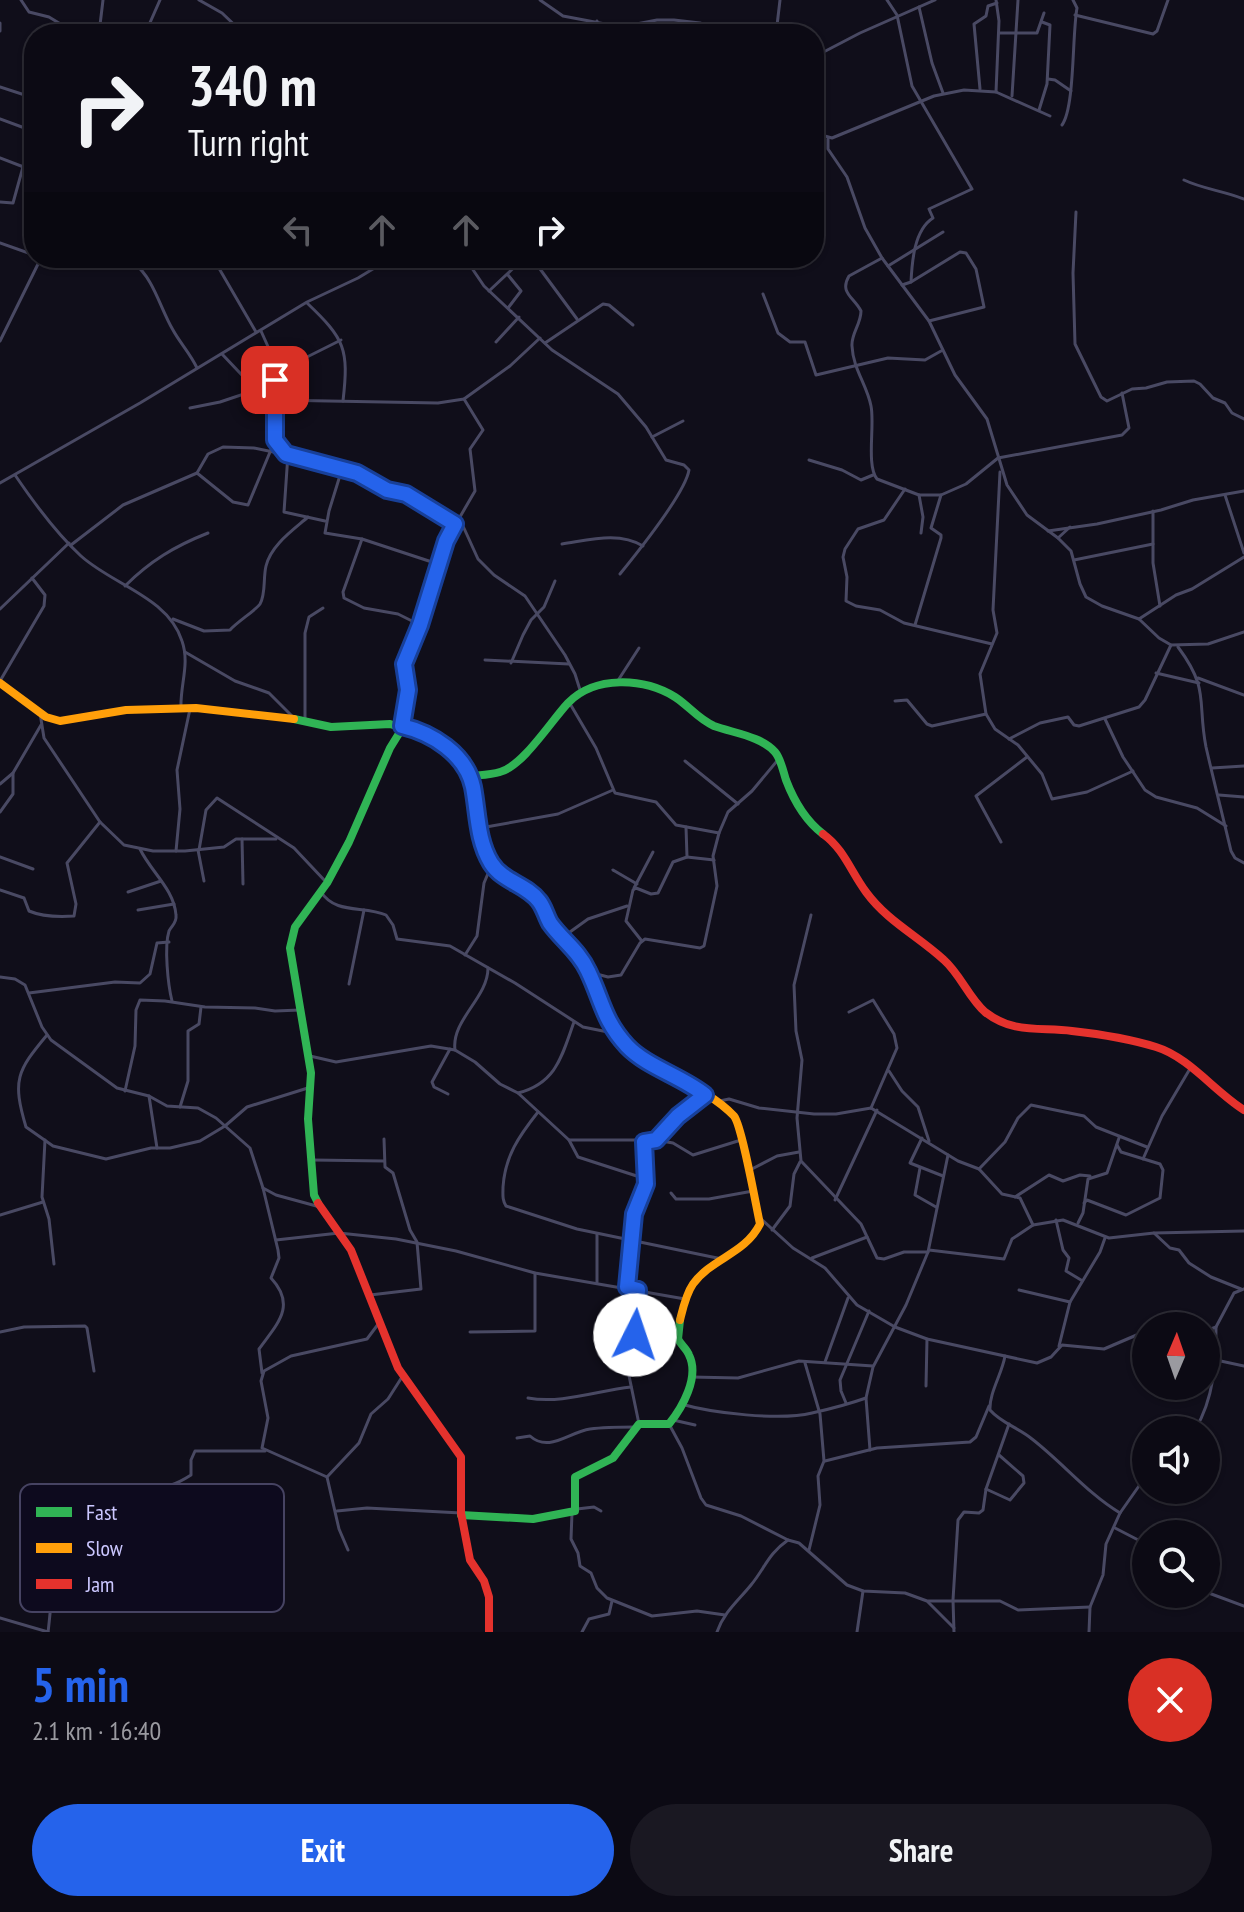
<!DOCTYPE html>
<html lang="en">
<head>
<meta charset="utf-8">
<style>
  :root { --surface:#0c0a14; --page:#1a1822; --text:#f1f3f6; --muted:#9a9aa0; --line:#2c2b34; --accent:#2563eb }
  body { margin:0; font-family:"PT Sans Narrow",sans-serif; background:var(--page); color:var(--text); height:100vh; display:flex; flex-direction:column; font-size:30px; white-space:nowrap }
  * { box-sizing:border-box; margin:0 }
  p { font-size:26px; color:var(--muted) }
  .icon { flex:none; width:44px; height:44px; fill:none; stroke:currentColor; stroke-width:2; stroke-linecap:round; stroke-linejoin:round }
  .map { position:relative; height:1632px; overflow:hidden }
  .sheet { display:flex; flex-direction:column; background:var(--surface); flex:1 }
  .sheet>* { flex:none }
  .banner { position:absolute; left:24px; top:24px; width:800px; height:244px; border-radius:32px; box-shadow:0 2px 6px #0004,0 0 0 2px var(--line); background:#0c0a14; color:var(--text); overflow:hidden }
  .needle { width:52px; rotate:2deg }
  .tools { position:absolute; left:1132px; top:1312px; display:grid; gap:16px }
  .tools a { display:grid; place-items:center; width:88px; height:88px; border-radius:50%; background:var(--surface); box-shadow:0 2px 6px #0004,0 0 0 2px var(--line); font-size:40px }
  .pin { position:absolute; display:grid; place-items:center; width:68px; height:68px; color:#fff; margin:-34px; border-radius:16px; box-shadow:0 4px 12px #0006 }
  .me { position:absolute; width:88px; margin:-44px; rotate:4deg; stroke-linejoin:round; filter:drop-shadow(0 0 6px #0008) }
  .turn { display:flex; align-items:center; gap:28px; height:168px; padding:0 32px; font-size:36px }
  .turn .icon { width:104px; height:104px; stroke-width:2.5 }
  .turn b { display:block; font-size:56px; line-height:68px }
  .lanes { display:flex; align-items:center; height:76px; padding:0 32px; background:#0003; justify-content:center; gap:40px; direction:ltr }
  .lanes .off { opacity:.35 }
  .round { display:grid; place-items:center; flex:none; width:84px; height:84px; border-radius:42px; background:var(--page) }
  .summary { display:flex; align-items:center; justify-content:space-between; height:136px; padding:0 32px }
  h1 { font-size:48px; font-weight:600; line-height:60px; color:var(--accent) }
  .button { display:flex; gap:16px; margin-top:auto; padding:16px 32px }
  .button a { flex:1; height:92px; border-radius:48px; background:var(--accent); color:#fff; font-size:32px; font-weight:600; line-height:92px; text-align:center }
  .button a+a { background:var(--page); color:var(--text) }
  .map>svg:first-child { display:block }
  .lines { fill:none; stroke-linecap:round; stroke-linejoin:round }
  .street { stroke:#494963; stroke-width:3 }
  .fast { stroke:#30b455; stroke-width:8 }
  .slow { stroke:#ff9f0a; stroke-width:8 }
  .jam { stroke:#e5322d; stroke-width:8 }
  .route-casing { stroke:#184099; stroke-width:20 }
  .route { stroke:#2563eb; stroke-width:14 }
  .key { fill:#0d0a1e; stroke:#464362; stroke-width:2 }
  .key-label { font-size:22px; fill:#cbc7ff }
</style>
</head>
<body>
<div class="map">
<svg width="1244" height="1632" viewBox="0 0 1244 1632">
  <rect width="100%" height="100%" fill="#100e1a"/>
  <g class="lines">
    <g class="street">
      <path d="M21,0L29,12L49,17L77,34"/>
      <path d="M103,0L100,25L112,34"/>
      <path d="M199,0L222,13L244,34"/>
      <path d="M540,0L563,16L621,27L657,20H674L700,23L729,34"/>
      <path d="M887,0L897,15L912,86L972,189L929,209L933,218C914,230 912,262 911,282L902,285"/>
      <path d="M919,7L932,63L943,93"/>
      <path d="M1075,15L1153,34L1157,31L1168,0"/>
      <path d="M0,23V31"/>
      <path d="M999,33H1037L1044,13"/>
      <path d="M96,34L101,27"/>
      <path d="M145,34L160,0"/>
      <path d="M232,34L236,25"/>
      <path d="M595,34L597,21"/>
      <path d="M776,34L780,0"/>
      <path d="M814,57L860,33L935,0"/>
      <path d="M1048,79L1055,80L1071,91"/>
      <path d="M0,87L34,98"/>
      <path d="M980,89L974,24L986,16L988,6L997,3"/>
      <path d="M996,92L999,21L996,0"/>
      <path d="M1012,96L1018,0"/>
      <path d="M1039,110L1047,84L1050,25L1042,22"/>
      <path d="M0,119L30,130"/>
      <path d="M1062,125C1075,107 1072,35 1077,8L1073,0"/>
      <path d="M814,133L832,138L934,96L964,90L996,92L1050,116"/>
      <path d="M828,139V149L847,177L865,228L882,258L929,321L955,375L987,419L1007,485L1027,515L1058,538L1071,551L1080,584L1086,597L1102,606L1139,619L1159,638L1171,645L1208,644L1244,632"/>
      <path d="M0,158L34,171"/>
      <path d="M1184,180C1203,189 1224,191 1244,199"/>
      <path d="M0,202L13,203L23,167L34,101"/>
      <path d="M1076,212L1073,273L1075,344L1101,397L1107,401L1132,389L1146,388L1167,382L1194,381L1200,384L1213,398L1225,403L1232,413L1244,419"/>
      <path d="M0,243L34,255"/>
      <path d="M42,258L69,261"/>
      <path d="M213,258L256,332"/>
      <path d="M465,258L484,286L552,350L618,394L646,427L666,460L684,465L689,470C685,494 637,553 620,574"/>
      <path d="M532,258L577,319"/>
      <path d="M882,258L849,276C839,293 854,297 861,311C861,324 851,334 852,346C853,369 867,385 871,406C875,425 866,465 877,479L919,495H941L966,484L998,458L1122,435L1129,428L1122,393"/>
      <path d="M134,263C154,279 160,308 173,330C180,343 190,353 197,368"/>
      <path d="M888,266L943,232"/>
      <path d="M508,275L521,291L508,308"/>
      <path d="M911,282L960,252L966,253L976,269L984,307L929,321"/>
      <path d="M489,291L524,258"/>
      <path d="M763,294L778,333L790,342H805L816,375L888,358L925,360L941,351"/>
      <path d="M307,303C345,339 349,349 343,401"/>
      <path d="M0,341L41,258"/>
      <path d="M496,342L519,317"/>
      <path d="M545,343L603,304L609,305L633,325"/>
      <path d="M222,354L256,390L262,392L274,389"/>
      <path d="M275,373L341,340"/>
      <path d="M274,400L438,403L464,399L510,366L540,338"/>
      <path d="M190,408L220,402L256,390"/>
      <path d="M652,437L683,421"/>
      <path d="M275,440L286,453"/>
      <path d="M288,454L284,512L325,521"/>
      <path d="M809,460L842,470L861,480L873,475"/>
      <path d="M342,469L329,511L325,533L362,539L438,564"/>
      <path d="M1000,472L993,610L997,633L980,674L986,714L995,729L1018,745L1042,774L1052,799L1087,792L1133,771"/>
      <path d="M197,473L233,502L248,505L275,440V373L270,351L261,331"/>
      <path d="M15,475C34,503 56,533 81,556C113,585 168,597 182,641C190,664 180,685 181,708"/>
      <path d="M0,483L140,403L307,302L358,278L391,258"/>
      <path d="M905,489L884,520L858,529L845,549L843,557L847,577L846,601L856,606L880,610L904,623L992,644"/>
      <path d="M919,495L923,517L921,533"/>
      <path d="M1225,495L1244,553"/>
      <path d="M1153,511V563L1160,606"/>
      <path d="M1048,531L1097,524L1161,510L1193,500L1244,491"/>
      <path d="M1058,538L1070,527"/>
      <path d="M362,539L343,592L344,598L364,608L398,614L420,625"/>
      <path d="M562,544C589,540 619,531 643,546"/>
      <path d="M71,545L123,505L197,473L208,454L223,447L254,448L326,463L357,473L387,490L406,494L463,526L478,559L494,575L525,596L565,655L575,674L581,693"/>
      <path d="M1074,560L1153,544"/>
      <path d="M125,586C150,561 175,546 208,533"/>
      <path d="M0,609L69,543"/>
      <path d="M173,619L204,631L230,630C237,622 256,610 260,604C266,594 263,578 266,566C271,545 293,530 308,517"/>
      <path d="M1139,619L1176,595L1192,589L1244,557"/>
      <path d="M915,625L941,538V535L931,528L941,495"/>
      <path d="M1178,647C1210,690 1197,701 1206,747C1214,782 1223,817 1231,851L1235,858L1244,863"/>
      <path d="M185,652L235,681L269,693L293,717"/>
      <path d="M485,660L569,664"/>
      <path d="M511,663L523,635L531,620L544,607L555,581"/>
      <path d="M1156,673L1199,683"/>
      <path d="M1198,678L1244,695"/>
      <path d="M0,681L44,606L45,595L32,578"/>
      <path d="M617,682L639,648"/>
      <path d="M895,701L907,700L927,724L932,726L986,714"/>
      <path d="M569,702L596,748L615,793L656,802L676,825L719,833"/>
      <path d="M40,713L44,738L100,822L124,845L153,851H185L224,847L236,839H276"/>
      <path d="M1105,719L1123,757L1145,790L1156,797L1197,808L1226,826"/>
      <path d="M305,722V633L309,617L323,608"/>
      <path d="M402,726L408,690L403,669L405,658L420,625L446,541L475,491L470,449L483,430L464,399"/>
      <path d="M1009,739L1040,723L1068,717L1074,725L1079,726L1139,707L1145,700L1171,645"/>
      <path d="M685,761L738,804"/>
      <path d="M1212,768L1244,766"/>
      <path d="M0,784L13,773L41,725"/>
      <path d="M1219,795L1244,797"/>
      <path d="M0,812L13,794V773"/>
      <path d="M477,818L486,827L558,814L613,790"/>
      <path d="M242,839L243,884"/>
      <path d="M481,841L486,836V827"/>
      <path d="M1001,842L976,796L1027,757"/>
      <path d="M140,849C151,872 174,889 176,915C177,923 172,925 169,931C164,947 168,985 172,1001"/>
      <path d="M198,850L204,881"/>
      <path d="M199,850L206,810L217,798L294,848L326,882"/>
      <path d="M176,851L180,809L177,770L190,709"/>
      <path d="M0,857L33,869"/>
      <path d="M687,857L714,860"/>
      <path d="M613,870L637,884"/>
      <path d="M634,888L653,852"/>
      <path d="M0,890L24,898L29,911C43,917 59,917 74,916L76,904L67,863L100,822"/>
      <path d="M128,892L161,881"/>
      <path d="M321,892C336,915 364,905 386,915L393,925L397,939L450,946L515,983L583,1027L618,1034"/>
      <path d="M138,910L174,904"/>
      <path d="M811,915L794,985L796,1031L802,1060L797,1118L801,1161L861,1224L877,1258L884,1259L904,1252H928"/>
      <path d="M563,937L588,919L627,906"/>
      <path d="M641,940L626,921L633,890L636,888L651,894L658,893L673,862L687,857L686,827"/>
      <path d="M465,955L477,936L484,883L492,864"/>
      <path d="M488,968C488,998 451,1020 455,1050L475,1062L500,1084L518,1093L569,1140H656L678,1116L705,1095"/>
      <path d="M589,972L608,977L621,975L640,943L645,939L700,948L704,946L717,886L713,856L719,833L728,812L752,791L777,761"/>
      <path d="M0,977L15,979L25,985L42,1027L51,1040L117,1088L149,1096L167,1106L198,1108L216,1118L250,1148L263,1188L276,1195L320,1207"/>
      <path d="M349,984L364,910"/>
      <path d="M29,993L115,982L140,983L150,974L157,943L169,942"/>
      <path d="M849,1012L873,1000L894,1034L897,1048L871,1108"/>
      <path d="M47,1035C17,1071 12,1080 26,1127L53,1146L106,1159L151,1148H170L200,1141L225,1126L247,1107L311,1087"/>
      <path d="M310,1056L336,1062L431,1046L455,1050"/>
      <path d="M889,1071L902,1091L918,1107L929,1141"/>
      <path d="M125,1091L135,1046L136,1010L140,1000L165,1001L205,1007L255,1008L275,1011L300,1010"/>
      <path d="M518,1093C557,1083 562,1055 574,1022"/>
      <path d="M448,1094L434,1087L432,1082L450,1049"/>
      <path d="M149,1096L157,1148"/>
      <path d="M715,1102L729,1099L759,1108L814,1114H836L871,1108L958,1161L979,1169L1002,1194L1020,1198L1033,1225L1063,1220L1109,1238L1154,1233L1244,1231"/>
      <path d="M180,1107L188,1081V1031L199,1024L201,1007"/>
      <path d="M538,1112C519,1136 505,1156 503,1187C503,1195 502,1199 506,1206L577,1229L722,1259"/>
      <path d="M922,1138L910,1163L943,1176"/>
      <path d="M45,1140L42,1197L49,1219L54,1264"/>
      <path d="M569,1140L578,1157L646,1179"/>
      <path d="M656,1140L673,1143L693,1155L741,1140"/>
      <path d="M1143,1159L1162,1116L1191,1067"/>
      <path d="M312,1160L384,1161"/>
      <path d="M920,1168L915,1195L936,1207"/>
      <path d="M979,1169L1005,1142L1018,1118L1031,1105L1084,1116L1096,1127L1147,1147"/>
      <path d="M748,1171L777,1156L799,1152"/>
      <path d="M671,1193L676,1199H709L753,1191"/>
      <path d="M1015,1197L1049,1175L1063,1181L1080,1175L1090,1176"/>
      <path d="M835,1200L877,1110"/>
      <path d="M1084,1203L1087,1200L1126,1215L1160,1198L1163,1170L1160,1164L1121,1152L1117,1145"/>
      <path d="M0,1215L43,1202"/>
      <path d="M760,1218L793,1248L825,1268L857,1305L895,1327L927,1339L1037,1363L1051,1357L1062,1345L1104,1349L1146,1331"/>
      <path d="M1056,1220L1063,1250L1069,1258L1066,1271L1081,1280"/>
      <path d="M1078,1223L1083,1213L1088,1179L1107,1173L1119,1138"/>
      <path d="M772,1230L790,1206L794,1174L800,1162"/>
      <path d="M1154,1233L1170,1248L1179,1250L1189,1263L1211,1277L1241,1289"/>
      <path d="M276,1240L339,1233L396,1239L456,1251L535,1273L685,1299"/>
      <path d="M929,1250L1004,1259L1012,1239L1033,1225"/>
      <path d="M812,1258L867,1237"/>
      <path d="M597,1282V1234"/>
      <path d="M627,1287L634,1214L646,1184L644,1142"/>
      <path d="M638,1290L636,1337L643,1341L678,1340"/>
      <path d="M1019,1290L1070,1302"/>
      <path d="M370,1295L421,1289L417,1242L410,1230L393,1173L385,1167L384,1139"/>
      <path d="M1206,1331L1216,1327L1234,1293L1244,1289"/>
      <path d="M0,1332L24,1327L85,1326L87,1328L94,1371"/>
      <path d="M470,1332L535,1331V1273"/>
      <path d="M1059,1346L1070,1302L1100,1252L1105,1238"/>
      <path d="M1206,1352H1215"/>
      <path d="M1005,1356C1002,1374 989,1393 990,1410C1001,1423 1019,1428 1032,1439C1063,1463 1087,1493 1120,1513"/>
      <path d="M1216,1360L1244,1366"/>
      <path d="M825,1362L848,1298"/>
      <path d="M805,1363L820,1414L824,1461L818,1476L820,1505L809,1550"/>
      <path d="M627,1366L639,1424"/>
      <path d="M262,1373L259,1349C277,1324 297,1306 271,1278L279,1258L278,1250L263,1188"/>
      <path d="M691,1377L738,1378L799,1361L873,1366"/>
      <path d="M926,1386L927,1339"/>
      <path d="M528,1398C562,1404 596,1391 631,1387"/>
      <path d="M866,1398L870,1450"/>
      <path d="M846,1403L841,1391L840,1380L869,1311"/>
      <path d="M681,1404C712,1413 780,1421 812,1413C830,1409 849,1404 866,1398L873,1367L906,1305L928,1252L948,1155"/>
      <path d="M673,1420L695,1425"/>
      <path d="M669,1424L682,1448L701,1498L706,1505L741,1516L788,1540L799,1543L847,1585L863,1591L905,1593L927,1601H1000L1018,1610L1090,1607"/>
      <path d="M1195,1430C1214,1398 1216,1363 1216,1327"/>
      <path d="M517,1438L530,1436C549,1453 569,1432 590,1429C605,1427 620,1427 635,1427"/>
      <path d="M825,1461L877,1448L970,1442L976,1437L989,1406"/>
      <path d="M327,1477L262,1448L268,1418L261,1381L264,1371L291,1356L367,1339L379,1323"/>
      <path d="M986,1489L1010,1500L1024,1483L1023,1476L999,1455"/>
      <path d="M577,1509L594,1507L601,1511"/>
      <path d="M337,1511L367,1508L461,1513"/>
      <path d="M572,1513L571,1539L578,1553L580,1566L591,1573L597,1588L607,1598L652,1616L697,1611L725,1615"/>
      <path d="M1115,1528L1146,1544"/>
      <path d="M348,1550L339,1529L327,1477L359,1443L371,1414L388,1399L402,1377"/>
      <path d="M1206,1592L1244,1606"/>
      <path d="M928,1602L954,1628"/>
      <path d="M0,1618L48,1632"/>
      <path d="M48,1632C51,1612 56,1526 65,1516C82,1497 108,1494 132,1489C161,1483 163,1493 191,1475V1460L195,1451H265"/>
      <path d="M582,1632L589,1619L609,1614L612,1601"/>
      <path d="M717,1632C724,1612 738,1601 751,1585C765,1568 768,1554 788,1540"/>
      <path d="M857,1632L863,1591"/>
      <path d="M954,1632L953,1600L958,1520L964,1512L979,1513L983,1510L986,1489L1009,1424"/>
      <path d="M1089,1632L1090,1607L1103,1575L1106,1544L1120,1513L1146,1476"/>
    </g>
    <g class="fast">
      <path d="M294,719L331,727L390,724L432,737L456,756L470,776L481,841L492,864L501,875L539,901L550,923L583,962"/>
      <path d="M470,776C480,775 491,775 500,772C523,766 551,721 568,703C595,675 644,678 675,697C689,706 698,719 714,726C733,733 761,736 775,752C781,759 783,771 786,780C794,801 806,821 823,834"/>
      <path d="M318,1203L314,1195L308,1119L311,1073L290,948L295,927L327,883L349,842L390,748L403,727"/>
      <path d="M461,1515L533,1519L575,1511V1477L613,1458L639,1424H669C682,1408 700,1377 689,1355C687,1349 681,1345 678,1339L680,1320"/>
    </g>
    <g class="slow">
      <path d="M0,683L46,717L60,721L126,710L196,708L294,719"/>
      <path d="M583,962C597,998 611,1038 645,1060C674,1079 709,1090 734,1116C742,1126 756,1206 760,1224C745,1254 712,1258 693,1284C686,1294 683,1308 680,1320"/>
    </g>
    <g class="jam">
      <path d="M823,834C844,849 851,872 866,892C887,921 918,936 944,960C960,974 969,998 985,1012C1013,1034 1040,1027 1072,1031C1099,1034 1130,1039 1156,1047C1189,1057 1215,1092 1244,1110"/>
      <path d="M318,1203L351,1250L398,1368L461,1457V1513L470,1560L484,1581L489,1597V1632"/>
    </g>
  </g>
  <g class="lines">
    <g class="route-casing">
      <path id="route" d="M275,380V440L286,454L357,473L387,490L406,494L455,524L446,541L420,625L404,664L408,690L402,726C432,733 466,754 473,787C478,813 477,840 491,863C503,882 526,884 539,901C544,907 546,916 550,923C562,940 579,951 588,971C602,1000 603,1020 627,1046C647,1067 681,1076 705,1095L678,1116L656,1140L644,1142L646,1184L634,1214L627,1287L638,1290L635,1335"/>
    </g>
    <use href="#route" class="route"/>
  </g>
  <rect x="20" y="1484" width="264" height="128" rx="12" class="key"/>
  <rect x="36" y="1507" width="36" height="10" fill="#30b455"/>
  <rect x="36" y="1543" width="36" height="10" fill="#ff9f0a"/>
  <rect x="36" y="1579" width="36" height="10" fill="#e5322d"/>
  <g class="key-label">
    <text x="86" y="1520">Fast</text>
    <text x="86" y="1556">Slow</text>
    <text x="86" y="1592">Jam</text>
  </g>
</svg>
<div class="tools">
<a><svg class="needle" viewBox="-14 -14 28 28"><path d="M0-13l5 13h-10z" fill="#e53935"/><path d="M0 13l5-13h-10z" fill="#9a9aa0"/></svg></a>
<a><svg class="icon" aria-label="sound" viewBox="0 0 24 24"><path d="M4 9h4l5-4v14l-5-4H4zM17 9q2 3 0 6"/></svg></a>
<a><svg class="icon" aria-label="search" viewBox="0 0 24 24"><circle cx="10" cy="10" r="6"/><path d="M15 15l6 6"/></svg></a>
</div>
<div class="pin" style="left:275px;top:380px;background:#d93025"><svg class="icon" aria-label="arrive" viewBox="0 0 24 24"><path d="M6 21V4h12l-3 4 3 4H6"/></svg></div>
<svg class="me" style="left:635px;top:1335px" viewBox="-20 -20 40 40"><circle r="19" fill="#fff"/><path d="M0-13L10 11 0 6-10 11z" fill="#2563eb"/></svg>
<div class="banner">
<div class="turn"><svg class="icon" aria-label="right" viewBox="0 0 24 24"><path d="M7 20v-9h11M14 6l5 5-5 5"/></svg><div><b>340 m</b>Turn right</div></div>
<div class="lanes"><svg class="icon off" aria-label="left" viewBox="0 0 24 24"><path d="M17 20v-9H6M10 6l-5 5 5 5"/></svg><svg class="icon off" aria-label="ahead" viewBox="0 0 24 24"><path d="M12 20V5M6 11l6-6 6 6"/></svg><svg class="icon off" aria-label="ahead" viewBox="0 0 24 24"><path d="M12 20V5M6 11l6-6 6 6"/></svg><svg class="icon" aria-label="right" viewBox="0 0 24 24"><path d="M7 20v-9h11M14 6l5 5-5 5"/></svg></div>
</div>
</div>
<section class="sheet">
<div class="summary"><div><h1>5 min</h1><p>2.1 km · 16:40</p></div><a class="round" style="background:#d93025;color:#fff"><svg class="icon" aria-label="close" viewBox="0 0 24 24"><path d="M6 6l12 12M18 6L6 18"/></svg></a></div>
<div class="button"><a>Exit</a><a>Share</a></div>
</section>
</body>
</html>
